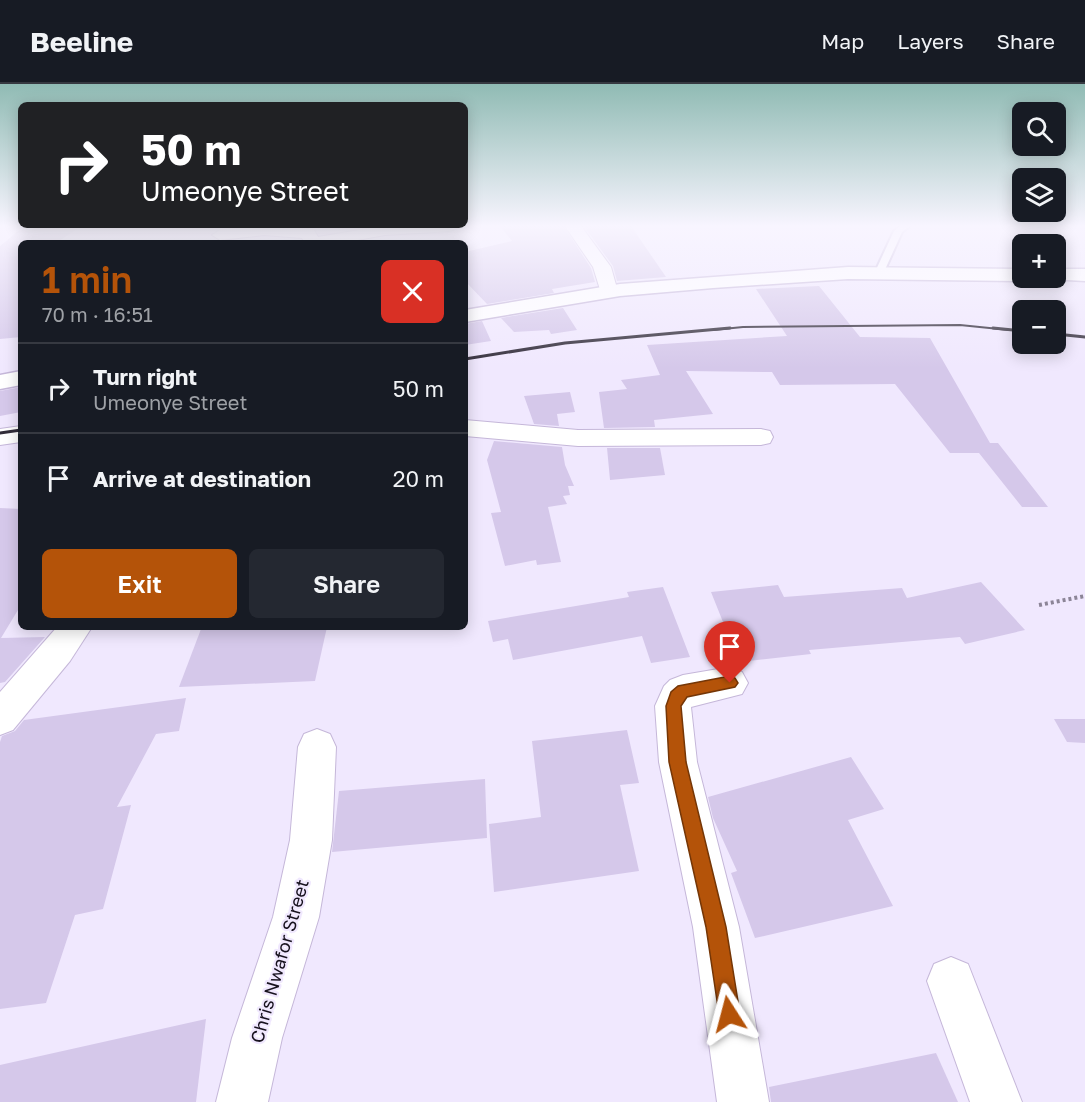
<!DOCTYPE html>
<html lang="en">
<head>
<meta charset="utf-8">
<style>
  :root { --surface:#171b24; --page:#242831; --text:#f1f3f6; --muted:#9ea1a6; --line:#363941; --accent:#b45309 }
  body { margin:0; font-family:"Golos Text",sans-serif; background:var(--page); color:var(--text); height:100vh; display:flex; flex-direction:column; font-size:22px; white-space:nowrap }
  * { box-sizing:border-box; margin:0 }
  p { font-size:20px; color:var(--muted) }
  .icon { flex:none; width:33px; height:33px; fill:none; stroke:currentColor; stroke-width:2; stroke-linecap:round; stroke-linejoin:round }
  .map { position:relative; flex:1; overflow:hidden }
  .panel { position:absolute; left:18px; top:156px; width:450px; height:390px; display:flex; flex-direction:column; background:var(--surface); border-radius:9px; box-shadow:0 3px 15px #0003 }
  .panel>* { flex:none }
  .top-card { position:absolute; left:18px; top:18px; width:450px; height:126px; border-radius:9px; box-shadow:0 3px 15px #0003; background:#202124; color:#fff; overflow:hidden }
  .fabs { position:absolute; left:1012px; top:18px; display:grid; gap:12px }
  .fabs a { display:grid; place-items:center; width:54px; height:54px; border-radius:9px; background:var(--surface); box-shadow:0 3px 15px #0003; font-size:30px }
  .pin { position:absolute; display:grid; place-items:center; width:51px; height:51px; color:#fff; margin:-62px -26px; border-radius:50% 50% 50% 0; rotate:-45deg; box-shadow:0 0 6px #0007 }
  .pin .icon { rotate:45deg }
  .me { position:absolute; width:66px; margin:-33px; rotate:351deg; stroke-linejoin:round; filter:drop-shadow(0 0 4px #0008) }
  .turn { display:flex; align-items:center; gap:21px; height:126px; padding:0 24px; font-size:27px }
  .turn .icon { width:78px; height:78px; stroke-width:2.5 }
  .turn b { display:block; font-size:42px; line-height:51px }
  .round { display:grid; place-items:center; flex:none; width:63px; height:63px; border-radius:9px; background:var(--page) }
  .overview { display:flex; align-items:center; justify-content:space-between; height:102px; padding:0 24px }
  h1 { font-size:36px; font-weight:600; line-height:45px; color:var(--accent) }
  .cta { display:flex; gap:12px; margin-top:auto; padding:12px 24px }
  .cta a { flex:1; height:69px; border-radius:9px; background:var(--accent); color:#fff; font-size:24px; font-weight:600; line-height:69px; text-align:center }
  .cta a+a { background:var(--page); color:var(--text) }
  ul { padding:0; list-style:none }
  li { display:flex; align-items:center; gap:18px; height:90px; padding:0 24px; border-top:2px solid var(--line) }
  li div { flex:1 }
  li b { display:block; font-size:22px }
  li em { font-style:normal }
  header { display:flex; align-items:center; gap:36px; box-sizing:border-box; height:84px; padding:0 30px; background:var(--surface); border-bottom:2px solid var(--line) }
  header strong { font-size:28px }
  nav { display:flex; gap:33px; margin-inline-start:auto; font-size:21px }
  .map>svg:first-child { display:block }
  .building { fill:#d5c8ea }
  .lines { fill:none; stroke-linecap:round; stroke-linejoin:round }
  .service-casing { stroke:#c5b7d9; stroke-width:4 }
  .minor-casing { stroke:#c5b7d9; stroke-width:2 }
  .tertiary-casing { stroke:#c5b7d9; stroke-width:3 }
  .path { stroke:#8c8597; stroke-width:4; stroke-dasharray:3 3; stroke-linecap:butt }
  .service { fill:#fff; fill-rule:evenodd }
  .minor { fill:#fff; fill-rule:evenodd }
  .tertiary { fill:#fff; fill-rule:evenodd }
  .rail-far1 { stroke:#312c39; stroke-width:2 }
  .rail { stroke:#312c39; stroke-width:3 }
  .route { fill:#b45309; stroke:#753606; stroke-width:1.5 }
  .labels { text-anchor:middle; dominant-baseline:central; stroke-width:4.5; stroke-linejoin:round; paint-order:stroke }
  .near-street-label { font-size:18px; fill:#17121e; stroke:#f0e8fe }
</style>
</head>
<body>
<header>
<strong>Beeline</strong>
<nav><a>Map</a><a>Layers</a><a>Share</a></nav>
</header>
<div class="map">
<svg width="1085" height="1018" viewBox="0 0 1085 1018">
  <rect width="100%" height="100%" fill="#f0e8fe"/>
  <g class="building">
    <path d="M26,141H83L56,159H21V253L0,255V162Z"/>
    <path d="M499,141H563L591,184L595,198L552,205L554,209L487,220L465,197V168L512,157Z"/>
    <path d="M583,141L631,142L666,193L617,197L613,182Z"/>
    <path d="M819,202L860,253L930,254L990,359H998L1048,423H1022L979,369H950L895,300L780,301L772,288L686,287L713,330L654,336L655,343L604,344L599,308L627,305L621,296L660,291L647,261L787,252L756,205Z"/>
    <path d="M563,224L577,246L551,250L549,246L514,248L501,234Z"/>
    <path d="M482,237L491,257L465,261V240Z"/>
    <path d="M21,303V328L0,332V307Z"/>
    <path d="M570,308L575,328L557,330L559,342L534,340L524,312Z"/>
    <path d="M494,357L562,363L565,381L574,402H568L570,411L563,412L567,420L548,423L561,478L537,481L536,476L505,482L491,429L501,428L487,376Z"/>
    <path d="M607,364H660L665,391L610,396Z"/>
    <path d="M0,424L21,425V521L1,554L45,553L5,598L0,599Z"/>
    <path d="M981,498L1025,546L965,560L960,553L809,566L811,570L739,578L711,508L778,501L784,513L902,504L907,514Z"/>
    <path d="M663,503L690,573L651,579L642,552L513,576L508,555L493,558L488,537L629,513L627,508Z"/>
    <path d="M257,543H327L315,597L179,603L201,545Z"/>
    <path d="M186,614L179,647L156,650L117,723L131,721L103,825L75,831L46,919L0,925V658L2,652L15,647L24,636Z"/>
    <path d="M1054,635H1085V659L1067,658Z"/>
    <path d="M627,646L639,699L620,701L639,787L494,808L489,740L541,733L532,657Z"/>
    <path d="M851,673L884,725L848,736L893,822L755,854L731,789L737,787L713,734L708,713Z"/>
    <path d="M485,695L487,754L332,768L339,707Z"/>
    <path d="M206,935L196,1018H0V981Z"/>
    <path d="M936,969L958,1018H771L769,1003Z"/>
  </g>
  <g class="lines">
    <g class="service-casing">
      <path id="service" d="M901,142H910L902,148L883,190H877L875,188L894,147Z"/>
    </g>
    <g class="minor-casing">
      <g id="minor">
        <path d="M258,142H287L314,146L318,153L383,142H459L451,147L385,151L341,159H305L302,154L264,151L220,156L212,151L220,146Z"/>
        <path d="M565,142H581L611,183L618,208L616,212H602L593,183Z"/>
        <path d="M465,336L578,346L761,345L770,347L773,353L770,359L761,361L578,362L465,352Z"/>
        <path d="M21,342V358L0,361V345Z"/>
        <path d="M57,543H92L70,577L13,646L0,651V608Z"/>
        <path d="M730,583L742,588L748,599L742,610L691,623L697,678L739,843L769,1018H717L693,843L659,678L655,622L664,602L670,596L683,591Z"/>
        <path d="M317,645L330,650L336,663L332,756L319,833L282,954L268,1018H216L232,954L273,833L290,756L298,663L304,650Z"/>
        <path d="M951,873L968,880L1022,1018H970L927,897L934,880Z"/>
      </g>
    </g>
    <g class="tertiary-casing">
      <g id="tertiary">
        <path d="M848,183L1023,185V194H1031L1023,197L848,195L713,204L620,212L465,238V226L620,200Z"/>
        <path d="M1056,185H1085V197L1049,195L1048,194H1056Z"/>
        <path d="M21,287V301L0,305V291Z"/>
      </g>
    </g>
    <path class="path" d="M1039,521L1085,512"/>
    <use href="#service" class="service"/>
    <use href="#minor" class="minor"/>
    <use href="#tertiary" class="tertiary"/>
    <path class="rail-far1" d="M713,246L743,243L960,241L1009,246"/>
    <g class="rail">
      <path d="M993,244L1023,247"/>
      <path d="M1056,250L1085,253"/>
      <path d="M465,275L565,259L730,244"/>
      <path d="M0,349L21,346"/>
    </g>
  </g>
  <linearGradient id="sky" x2="0" y2="1"><stop stop-color="#90bbb4"/><stop offset="0.5" stop-color="#f8f5ff"/><stop offset="1" stop-color="#f8f5ff" stop-opacity="0"/></linearGradient>
  <rect width="1085" height="284" fill="url(#sky)"/>
  <path class="route" d="M730,592L735,594L738,599L735,603L687,613L681,622L686,678L726,843L740,930L737,938L729,941L722,938L719,930L706,843L669,678L666,622L671,608L678,602Z"/>
  <g class="labels">
    <g class="near-street-label">
      <text transform="translate(279 877) rotate(-74)">Chris Nwafor Street</text>
    </g>
  </g>
</svg>
<div class="fabs">
<a><svg class="icon" aria-label="search" viewBox="0 0 24 24"><circle cx="10" cy="10" r="6"/><path d="M15 15l6 6"/></svg></a>
<a><svg class="icon" aria-label="layers" viewBox="0 0 24 24"><path d="M12 4l9 5-9 5-9-5zM3 14l9 5 9-5"/></svg></a>
<a>+</a>
<a>−</a>
</div>
<div class="pin" style="left:730px;top:599px;background:#d93025"><svg class="icon" aria-label="arrive" viewBox="0 0 24 24"><path d="M6 21V4h12l-3 4 3 4H6"/></svg></div>
<svg class="me" style="left:729px;top:930px" viewBox="-20 -20 40 40"><path d="M0-17L14 15 0 8-14 15z" fill="#b45309" stroke="#fff" stroke-width="4"/></svg>
<div class="top-card">
<div class="turn"><svg class="icon" aria-label="right" viewBox="0 0 24 24"><path d="M7 20v-9h11M14 6l5 5-5 5"/></svg><div><b>50 m</b>Umeonye Street</div></div>
</div>
<section class="panel">
<div class="overview"><div><h1>1 min</h1><p>70 m · 16:51</p></div><a class="round" style="background:#d93025;color:#fff"><svg class="icon" aria-label="close" viewBox="0 0 24 24"><path d="M6 6l12 12M18 6L6 18"/></svg></a></div>
<ul>
<li><svg class="icon" aria-label="right" viewBox="0 0 24 24"><path d="M7 20v-9h11M14 6l5 5-5 5"/></svg><div><b>Turn right</b><p>Umeonye Street</p></div><em>50 m</em></li>
<li><svg class="icon" aria-label="arrive" viewBox="0 0 24 24"><path d="M6 21V4h12l-3 4 3 4H6"/></svg><div><b>Arrive at destination</b></div><em>20 m</em></li>
</ul>
<div class="cta"><a>Exit</a><a>Share</a></div>
</section>
</div>
</body>
</html>
